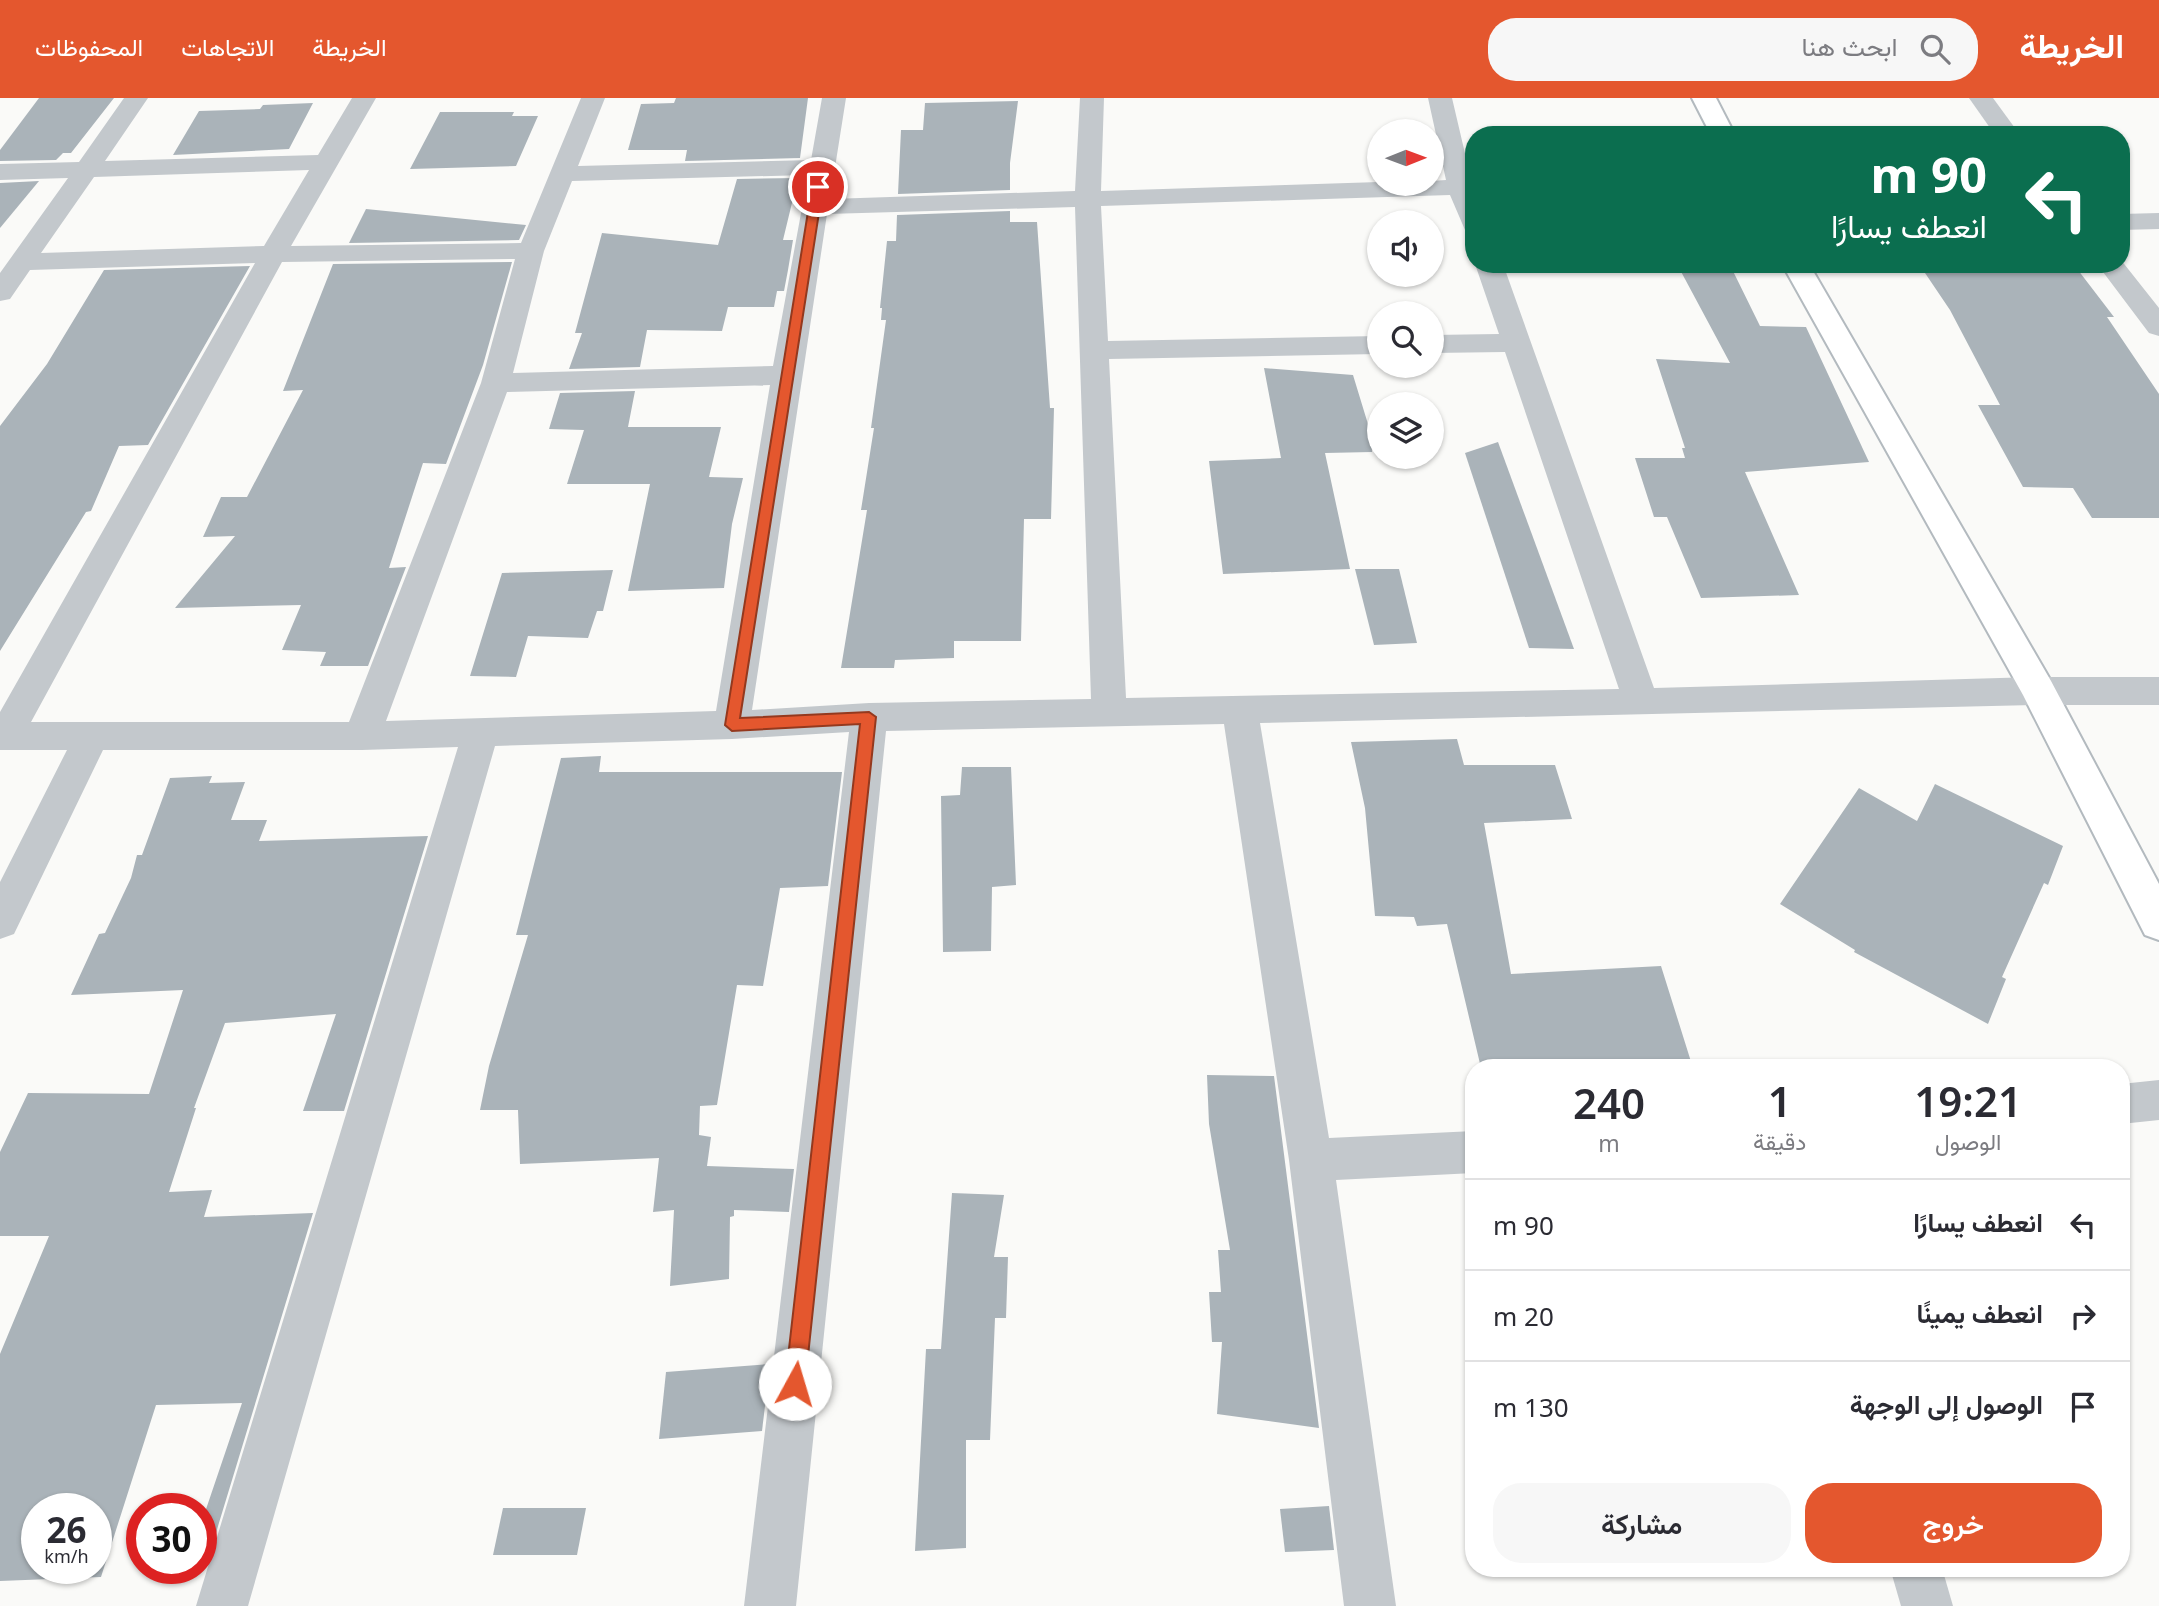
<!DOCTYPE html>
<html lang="ar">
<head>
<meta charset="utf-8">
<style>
  :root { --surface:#fff; --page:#f7f7f7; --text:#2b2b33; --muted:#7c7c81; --line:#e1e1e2; --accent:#e4572e }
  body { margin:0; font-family:"Noto Sans",Vazirmatn,sans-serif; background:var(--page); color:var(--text); direction:rtl; height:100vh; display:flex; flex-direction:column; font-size:26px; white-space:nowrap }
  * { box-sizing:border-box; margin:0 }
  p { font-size:23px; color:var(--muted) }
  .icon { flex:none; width:38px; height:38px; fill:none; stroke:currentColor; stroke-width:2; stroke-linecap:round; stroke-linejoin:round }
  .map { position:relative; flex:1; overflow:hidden; direction:ltr }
  .sheet { position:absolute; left:1465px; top:961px; width:665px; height:518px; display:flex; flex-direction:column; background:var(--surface); border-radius:28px; box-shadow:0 2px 5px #0004; direction:rtl }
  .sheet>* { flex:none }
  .hud { position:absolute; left:1465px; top:28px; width:665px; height:147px; border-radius:28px; box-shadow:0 2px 5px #0004; direction:rtl; background:#0b6e4f; color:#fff; overflow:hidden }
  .needle { width:46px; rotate:89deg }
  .tools { position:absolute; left:1367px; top:21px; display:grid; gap:14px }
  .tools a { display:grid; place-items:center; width:77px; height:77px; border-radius:50%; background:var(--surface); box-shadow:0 2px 5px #0004; font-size:35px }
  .speed { position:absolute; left:21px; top:1395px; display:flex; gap:14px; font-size:35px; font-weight:700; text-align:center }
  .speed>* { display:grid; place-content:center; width:91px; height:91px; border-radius:50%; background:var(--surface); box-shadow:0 2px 5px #0004; line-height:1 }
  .speed small { font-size:18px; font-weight:400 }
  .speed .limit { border:10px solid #d22; background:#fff; color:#111 }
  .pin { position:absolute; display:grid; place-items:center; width:60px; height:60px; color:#fff; margin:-30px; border:4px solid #fff; border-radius:50%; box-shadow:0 2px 7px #0007 }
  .me { position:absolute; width:77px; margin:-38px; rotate:6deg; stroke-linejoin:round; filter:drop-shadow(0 0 5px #0008) }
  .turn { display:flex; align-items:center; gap:24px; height:147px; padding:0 28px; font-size:32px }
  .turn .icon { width:91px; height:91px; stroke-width:2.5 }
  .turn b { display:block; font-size:49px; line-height:60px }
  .eta { display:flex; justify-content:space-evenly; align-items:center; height:119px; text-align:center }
  .eta b { font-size:42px; font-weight:600; line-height:49px }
  .action { display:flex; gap:14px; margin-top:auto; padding:14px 28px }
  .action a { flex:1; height:80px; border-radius:28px; background:var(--accent); color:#fff; font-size:28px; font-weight:600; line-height:80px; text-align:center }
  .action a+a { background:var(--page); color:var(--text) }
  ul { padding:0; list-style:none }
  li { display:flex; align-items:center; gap:21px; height:91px; padding:0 28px; border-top:2px solid var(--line) }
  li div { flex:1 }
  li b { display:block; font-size:26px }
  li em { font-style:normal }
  header { display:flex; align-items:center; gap:42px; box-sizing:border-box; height:98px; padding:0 35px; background:var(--accent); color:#fff }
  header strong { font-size:33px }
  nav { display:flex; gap:38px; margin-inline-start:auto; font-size:24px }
  .search { width:490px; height:63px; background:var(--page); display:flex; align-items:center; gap:18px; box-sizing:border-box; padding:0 24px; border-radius:28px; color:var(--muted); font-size:26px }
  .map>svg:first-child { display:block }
  .building { fill:#aab3b9; fill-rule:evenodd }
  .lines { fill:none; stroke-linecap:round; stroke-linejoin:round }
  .secondary-casing { stroke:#b3babf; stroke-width:4 }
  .minor { fill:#c3c8cc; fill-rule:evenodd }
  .secondary { fill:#fff; fill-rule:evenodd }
  .route { fill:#e4572e; stroke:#94391e; stroke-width:2 }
</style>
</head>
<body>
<header>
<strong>الخريطة</strong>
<div class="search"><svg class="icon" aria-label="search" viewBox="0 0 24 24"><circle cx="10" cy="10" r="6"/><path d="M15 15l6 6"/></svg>ابحث هنا</div>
<nav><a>الخريطة</a><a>الاتجاهات</a><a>المحفوظات</a></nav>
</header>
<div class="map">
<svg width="2159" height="1508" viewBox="0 0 2159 1508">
  <rect width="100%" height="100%" fill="#fafaf8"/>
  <g class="building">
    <path d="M39,0H114L71,55H63L56,62L0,63V52Z"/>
    <path d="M676,0H808L800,60L685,63L687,52H628L641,6L674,5Z"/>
    <path d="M1018,3L1010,65V92L898,96L901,32H923L925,5Z"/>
    <path d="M313,5L289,51L173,57L199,13L260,11L263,7Z"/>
    <path d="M440,14H514L512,18H538L516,68L410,71Z"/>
    <path d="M798,80L783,142H793L788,172L784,193H777L774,209H728L722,233L647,232L640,269L569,271L582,235H575L602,135L718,147L737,81Z"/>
    <path d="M39,83L0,130V85Z"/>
    <path d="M366,111L526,127L519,142L349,145Z"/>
    <path d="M1010,113V124H1037L1050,310H1054L1051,421H1024L1021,543H954V560L895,562L894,570H841L867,412H861L874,330H871L886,222H881L882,210H880L887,143H896L897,117Z"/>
    <path d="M512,164L483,267L446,366L423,365L389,470L406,469L368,568H320L326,554L282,552L301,507L175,510L235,438L203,439L221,399H247L303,292L283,293L333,166Z"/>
    <path d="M1932,166H1970L1993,174L2078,172L2114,219H2107L2159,296V420H2092L2073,390L2023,389L1978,307H2000L1950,212L1925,175H1937Z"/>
    <path d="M1730,167L1760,228L1806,229L1869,364L1745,374L1799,497L1701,500L1667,419H1654L1635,360H1685L1682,350H1685L1656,261L1730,265L1678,168Z"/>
    <path d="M250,168L148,347L119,348L91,413L86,414L0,553V328L47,266L104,172Z"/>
    <path d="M1264,270L1353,277L1371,336L1372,354L1325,355L1350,471L1223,476L1209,363L1281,360Z"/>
    <path d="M635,293L628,329H721L709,379L743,380L732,426L724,490L628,493L650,386H567L584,332L549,331L560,295Z"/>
    <path d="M1498,344L1574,551L1529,550L1465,355Z"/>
    <path d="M1355,471H1399L1417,545L1374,547Z"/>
    <path d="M613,472L603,513H597L588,540L528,538L516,579L470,578L502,475Z"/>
    <path d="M1457,641L1464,667H1555L1572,721L1484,725L1511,876L1661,868L1693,970H1481L1447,826L1417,828L1414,819L1375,818L1365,710L1351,644Z"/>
    <path d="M601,658L599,674H842L828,788L780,790L763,888L737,887L717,1007L700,1008L699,1037L711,1039L707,1068L794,1071L789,1114L734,1112V1118L730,1119L729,1181L670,1188L674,1112L653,1114L659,1060L520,1066L518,1012H480L489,968L528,837H516L561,660Z"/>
    <path d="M962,669H1011L1016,787L992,789L991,853L943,854L941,698L960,697Z"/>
    <path d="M212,678L209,685L245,684L231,722H267L259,743L428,738L344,1013H303L336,916L225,925L194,1010H196L169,1094L212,1092L204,1119L313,1115L205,1471H201V1426L242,1305L156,1307L101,1479L0,1483V1256L49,1138H0V1054L28,995L149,996L183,892L71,897L99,836L105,835L131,780L137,757H142L170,680ZM37,1410H96V1470H37Z"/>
    <path d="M1935,686L2063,748L2048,787L2044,785L2002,879L2006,881L1988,926L1854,854L1855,852L1780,806L1859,690L1917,723Z"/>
    <path d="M1207,977L1274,978L1319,1330L1217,1316L1222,1244H1212L1209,1194H1221L1218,1152H1230L1209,1026Z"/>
    <path d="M952,1095L1004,1097L994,1159H1008L1006,1220H995L990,1342H966V1450L915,1453L926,1251H941Z"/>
    <path d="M770,1266L762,1333L659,1341L666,1274Z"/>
    <path d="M1329,1408L1334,1452L1285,1454L1280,1411Z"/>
    <path d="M503,1410H586L577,1457H493Z"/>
  </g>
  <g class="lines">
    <g class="secondary-casing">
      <g id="secondary">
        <path d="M1692,0H1716L1735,37H1711Z"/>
        <path d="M1782,166H1809L2051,583L2159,786V842L2145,837L2023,597Z"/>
      </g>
    </g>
    <g class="minor">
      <path d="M124,0H148L105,63L318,57L352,0H376L291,148L521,145L581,0H605L578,68L811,62L822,0H846L830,101L1075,93L1080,0H1104L1101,93L1379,84L1432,86V83L1446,82L1428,0H1452L1471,81H1474V134L1465,132L1450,97L1101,108L1108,243L1379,238V256L1109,261L1126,600L1619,591L1505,254L1432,255V237L1499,236L1475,166H1503L1654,590L2038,579H2159V607H2038L1260,625L1329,1040L1474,1033V1075L1336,1082L1396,1508H1344L1289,1062L1224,626L886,633L796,1508H744L849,634L732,641L495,648L248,1508H196L458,649L362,652H103L14,836L0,841V784L67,652H0V614L255,165L30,172L10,201L0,203V175L68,80L0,82V66L79,64ZM309,72L264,148L41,155L94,79ZM808,77L773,268L513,275L544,153L572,83ZM1075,109L1091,601L869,605L752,612L827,116ZM515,161L481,285L349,624H31L282,164ZM770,287L716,613L386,623L507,294Z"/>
      <path d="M1969,0H1993L2020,37H1995Z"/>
      <path d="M2159,115V131L2121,132V116Z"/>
      <path d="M2121,162L2159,210V238L2149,235L2097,166H2121Z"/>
      <path d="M2159,982V1022L2121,1026V986Z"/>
      <path d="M1890,1470H1942L1953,1508H1901Z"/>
    </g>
    <use href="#secondary" class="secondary"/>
  </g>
  <path class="route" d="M818,86L823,89L740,620L869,614L876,619L805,1286L802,1293L795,1296L788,1293L785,1286L860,626L732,633L725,627L812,89Z"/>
</svg>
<div class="tools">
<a><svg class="needle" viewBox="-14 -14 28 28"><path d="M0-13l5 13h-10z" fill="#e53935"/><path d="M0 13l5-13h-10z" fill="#7c7c81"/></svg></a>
<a><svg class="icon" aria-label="sound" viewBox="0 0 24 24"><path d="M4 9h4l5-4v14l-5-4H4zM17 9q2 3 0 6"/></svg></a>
<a><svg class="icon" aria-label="search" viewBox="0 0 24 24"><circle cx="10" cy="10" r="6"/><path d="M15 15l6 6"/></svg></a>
<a><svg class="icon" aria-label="layers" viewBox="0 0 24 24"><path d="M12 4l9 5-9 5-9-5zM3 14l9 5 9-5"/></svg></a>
</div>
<div class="speed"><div>26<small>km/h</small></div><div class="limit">30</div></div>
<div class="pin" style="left:818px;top:89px;background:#d93025"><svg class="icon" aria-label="arrive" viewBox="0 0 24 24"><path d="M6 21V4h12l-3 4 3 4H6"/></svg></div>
<svg class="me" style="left:795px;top:1286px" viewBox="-20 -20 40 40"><circle r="19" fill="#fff"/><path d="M0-13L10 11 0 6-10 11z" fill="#e4572e"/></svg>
<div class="hud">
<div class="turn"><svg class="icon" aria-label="left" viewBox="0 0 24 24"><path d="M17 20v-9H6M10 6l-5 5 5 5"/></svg><div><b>90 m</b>انعطف يسارًا</div></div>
</div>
<section class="sheet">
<div class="eta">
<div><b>19:21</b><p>الوصول</p></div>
<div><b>1</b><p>دقيقة</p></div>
<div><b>240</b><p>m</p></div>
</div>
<ul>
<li><svg class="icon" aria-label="left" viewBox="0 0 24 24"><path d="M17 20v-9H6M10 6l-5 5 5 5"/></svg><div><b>انعطف يسارًا</b></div><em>90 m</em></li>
<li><svg class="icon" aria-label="right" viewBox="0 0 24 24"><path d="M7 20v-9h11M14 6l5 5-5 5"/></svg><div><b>انعطف يمينًا</b></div><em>20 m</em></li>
<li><svg class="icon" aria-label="arrive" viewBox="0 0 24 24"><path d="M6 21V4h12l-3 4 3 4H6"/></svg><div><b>الوصول إلى الوجهة</b></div><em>130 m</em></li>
</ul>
<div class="action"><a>خروج</a><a>مشاركة</a></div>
</section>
</div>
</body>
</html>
